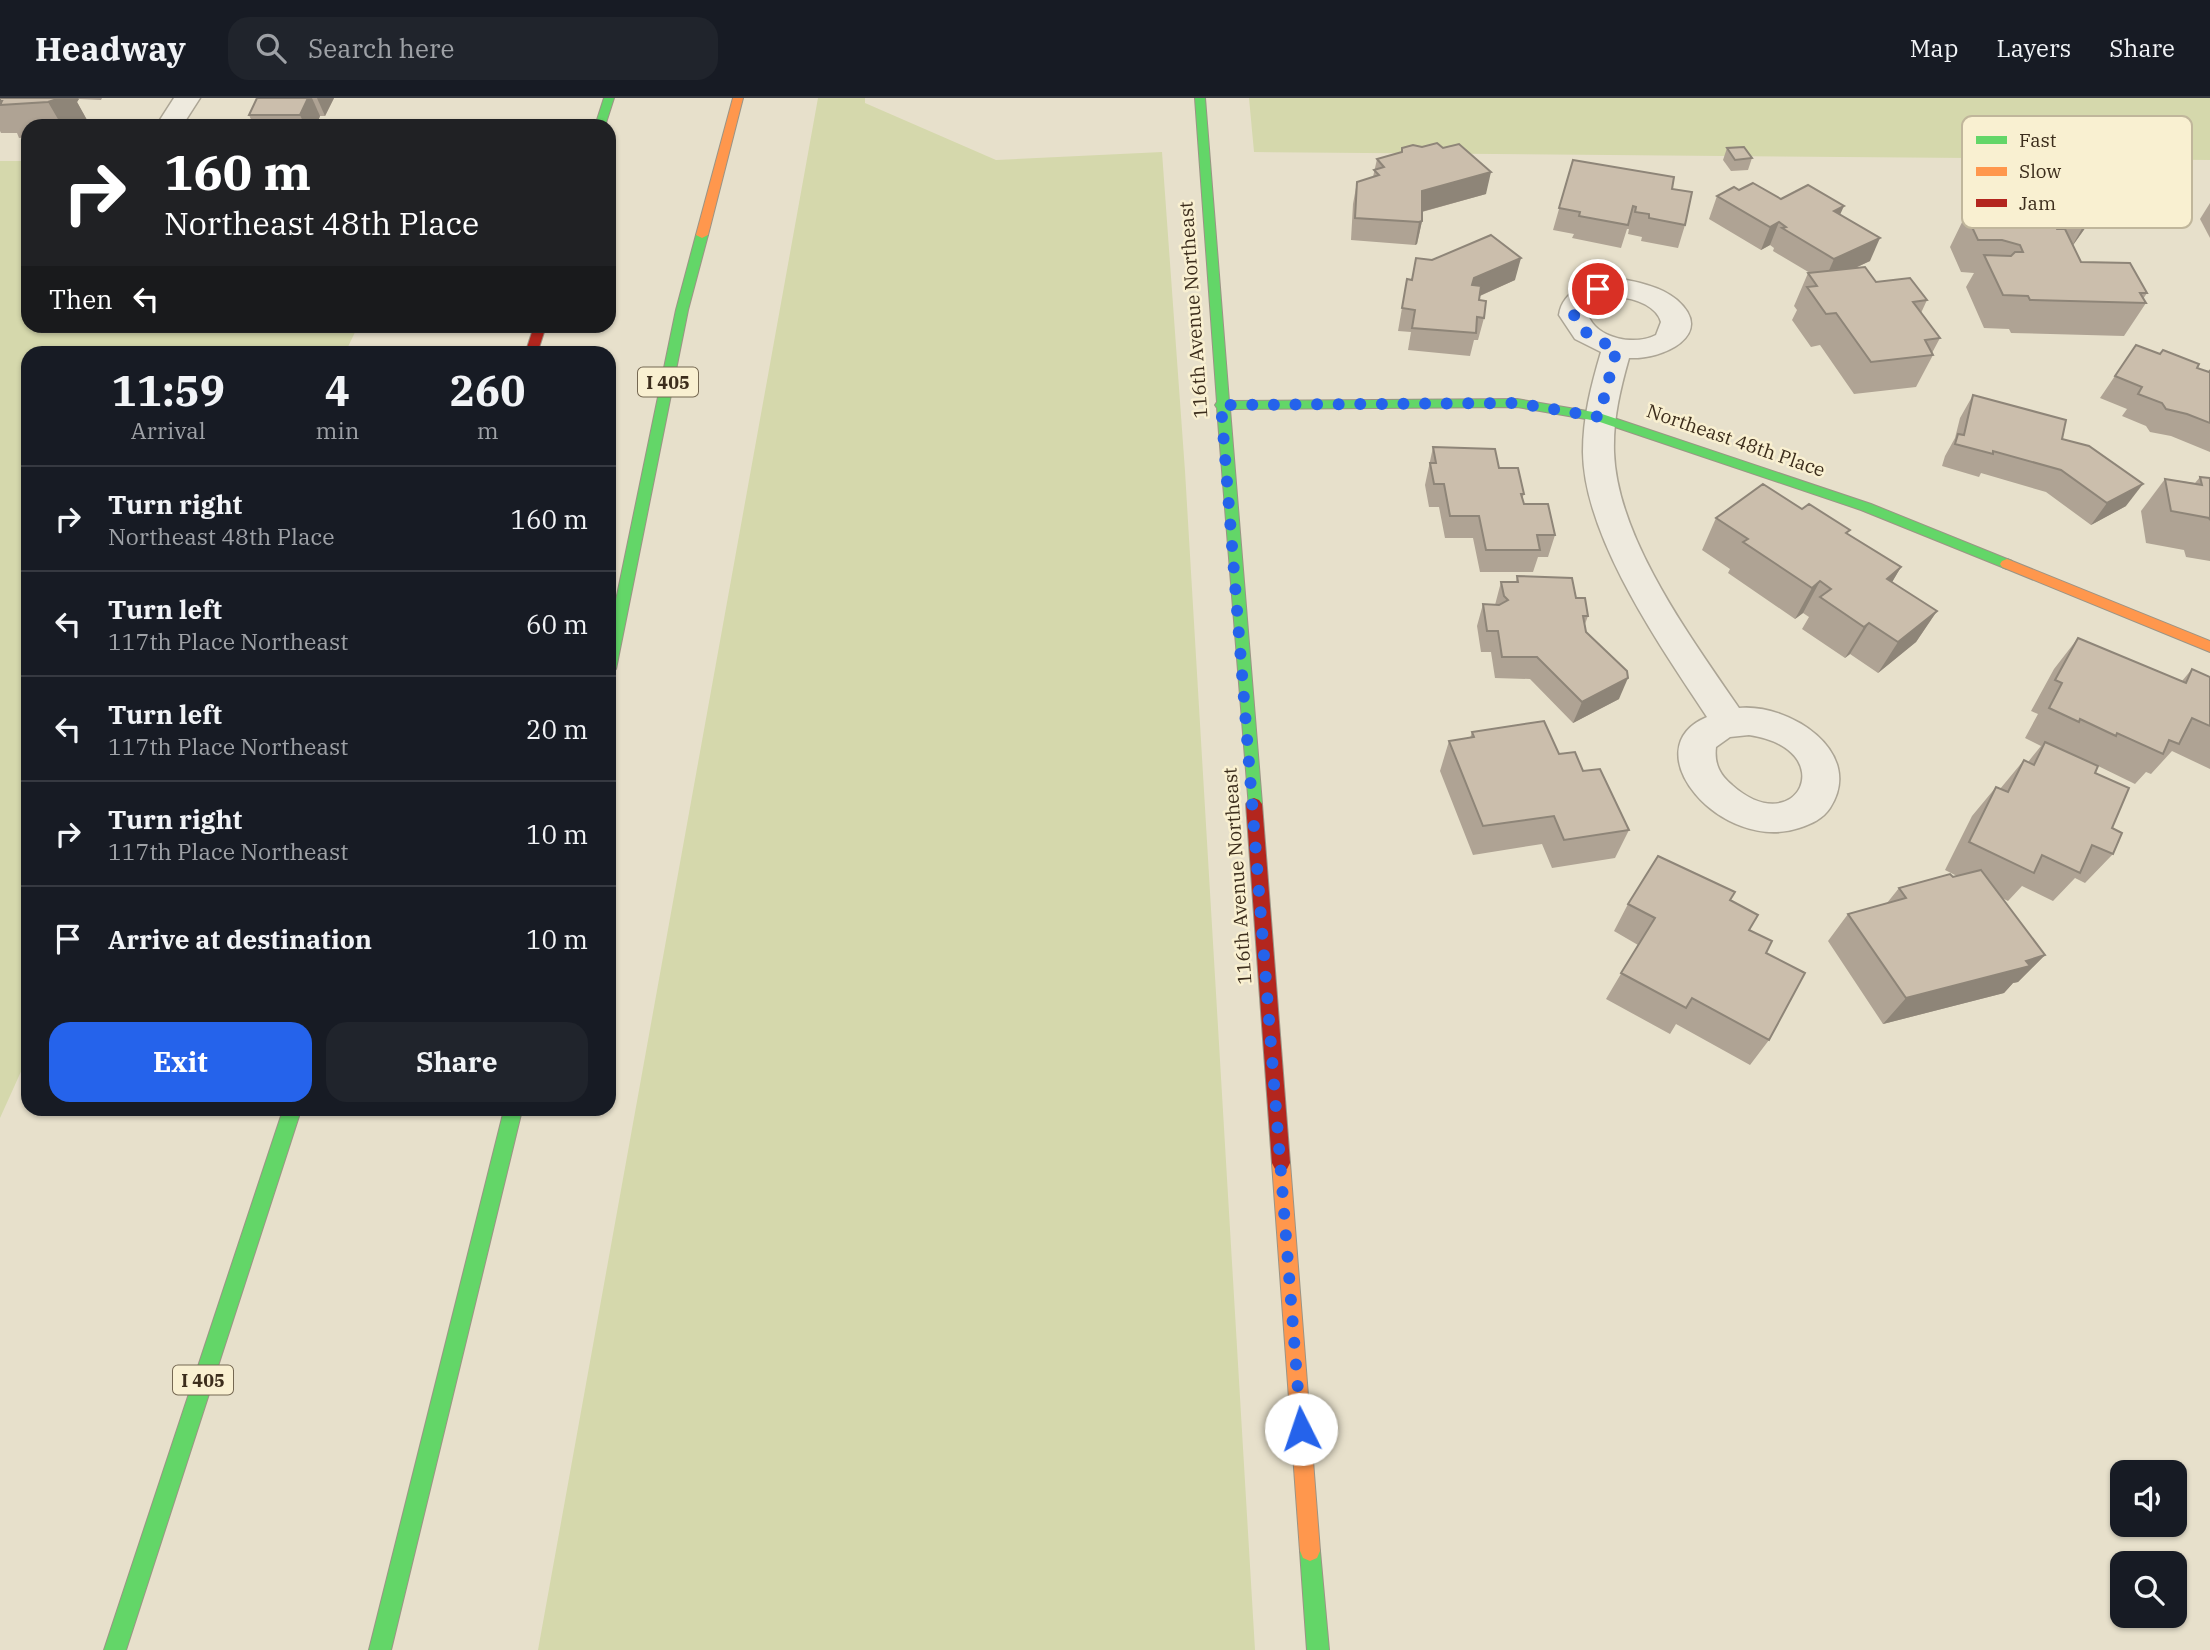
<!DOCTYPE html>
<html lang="en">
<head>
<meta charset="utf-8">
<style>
  :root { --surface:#171b24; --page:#20242c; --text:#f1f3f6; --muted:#9ea1a6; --line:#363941; --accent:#2563eb }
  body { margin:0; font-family:"IBM Plex Serif",serif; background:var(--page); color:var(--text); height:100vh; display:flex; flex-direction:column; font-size:26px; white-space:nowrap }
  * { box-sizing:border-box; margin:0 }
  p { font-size:23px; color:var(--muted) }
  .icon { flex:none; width:38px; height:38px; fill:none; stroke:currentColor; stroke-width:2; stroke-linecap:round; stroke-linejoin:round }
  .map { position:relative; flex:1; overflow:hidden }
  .panel { position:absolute; left:21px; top:248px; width:595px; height:770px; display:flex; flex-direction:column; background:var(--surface); border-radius:21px; box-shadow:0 2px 5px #0004 }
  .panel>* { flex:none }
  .banner { position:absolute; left:21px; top:21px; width:595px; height:214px; border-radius:21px; box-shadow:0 2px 5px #0004; background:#202124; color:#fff; overflow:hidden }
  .fabs { position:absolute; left:2110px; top:1362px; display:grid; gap:14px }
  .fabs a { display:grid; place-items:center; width:77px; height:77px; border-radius:14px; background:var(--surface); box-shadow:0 2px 5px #0004; font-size:35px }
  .pin { position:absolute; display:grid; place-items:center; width:60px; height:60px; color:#fff; margin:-30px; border:4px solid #fff; border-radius:50%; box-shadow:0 2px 7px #0007 }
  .me { position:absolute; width:77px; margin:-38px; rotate:356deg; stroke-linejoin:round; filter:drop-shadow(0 0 5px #0008) }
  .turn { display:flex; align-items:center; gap:24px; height:147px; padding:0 28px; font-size:32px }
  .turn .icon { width:91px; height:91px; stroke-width:2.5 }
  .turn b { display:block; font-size:49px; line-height:60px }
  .then { display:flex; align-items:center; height:66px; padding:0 28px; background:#0003; gap:14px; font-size:26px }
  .eta { display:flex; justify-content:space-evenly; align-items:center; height:119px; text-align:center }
  .eta b { font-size:42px; font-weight:700; line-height:49px }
  .primary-button { display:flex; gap:14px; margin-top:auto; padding:14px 28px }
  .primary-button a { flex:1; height:80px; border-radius:21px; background:var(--accent); color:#fff; font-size:28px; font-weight:700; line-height:80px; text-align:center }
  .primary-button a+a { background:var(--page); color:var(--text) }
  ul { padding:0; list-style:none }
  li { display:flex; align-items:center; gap:21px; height:105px; padding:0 28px; border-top:2px solid var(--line) }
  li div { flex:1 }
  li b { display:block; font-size:26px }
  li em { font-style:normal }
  header { display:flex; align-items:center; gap:42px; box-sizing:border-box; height:98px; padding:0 35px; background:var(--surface); border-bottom:2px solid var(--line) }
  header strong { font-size:33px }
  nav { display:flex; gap:38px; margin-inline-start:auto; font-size:24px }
  .search { width:490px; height:63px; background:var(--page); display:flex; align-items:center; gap:18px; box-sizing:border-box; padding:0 24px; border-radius:21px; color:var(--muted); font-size:26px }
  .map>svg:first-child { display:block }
  .green { fill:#d5d8ac }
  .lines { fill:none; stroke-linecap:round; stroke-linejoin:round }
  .street-casing { stroke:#aca595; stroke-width:3 }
  .fast-casing { stroke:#9b9485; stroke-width:2 }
  .slow-casing { stroke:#9b9485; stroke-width:2 }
  .jam-casing { stroke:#9b9485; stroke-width:2 }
  .street { fill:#eeeade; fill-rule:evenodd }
  .fast { fill:#63d668; fill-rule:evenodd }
  .slow { fill:#ff974d; fill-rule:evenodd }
  .jam { fill:#b3261e; fill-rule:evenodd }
  .wall { fill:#afa394 }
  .shaded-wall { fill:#8e8578 }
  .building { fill:#cbbeac; stroke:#8e8578; stroke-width:2 }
  .route { stroke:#2563eb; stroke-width:12; stroke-dasharray:0 21.6 }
  .labels { text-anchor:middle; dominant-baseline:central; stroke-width:5; stroke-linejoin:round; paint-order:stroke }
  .shield { fill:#f9f0d1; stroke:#756852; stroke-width:2 }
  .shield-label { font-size:18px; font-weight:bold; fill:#3c2d1c }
  .street-label { font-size:19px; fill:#3c2d1c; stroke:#f9f0d1 }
  .key { fill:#f9f0d1; stroke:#c0b69b; stroke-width:2 }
  .key-label { font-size:19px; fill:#3c2d1c }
</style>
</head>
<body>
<header>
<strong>Headway</strong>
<div class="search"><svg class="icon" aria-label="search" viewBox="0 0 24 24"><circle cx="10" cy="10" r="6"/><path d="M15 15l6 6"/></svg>Search here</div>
<nav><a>Map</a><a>Layers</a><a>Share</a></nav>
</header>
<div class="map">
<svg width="2210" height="1552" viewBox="0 0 2210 1552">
  <rect width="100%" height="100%" fill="#e7e0cb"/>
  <g class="green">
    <path d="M818,0H865V5L996,62L1162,54L1185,373L1255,1552H538Z"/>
    <path d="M1249,0H2210V62L1254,54Z"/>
    <path d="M0,63H28V228H358L345,255L28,256V958L0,1020Z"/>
  </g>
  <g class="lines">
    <g class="street-casing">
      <g id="street">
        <path d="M174,0H200L182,28H156Z"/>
        <path d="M1614,180C1634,183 1661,188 1677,202C1717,237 1662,262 1629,260C1620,292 1613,321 1614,354C1617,441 1692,541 1739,610C1789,605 1866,654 1830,710C1823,721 1811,726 1799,730C1722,756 1631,651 1707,619C1661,549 1584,440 1583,354C1583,319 1591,288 1601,254L1575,241L1559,217C1563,190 1591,184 1614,180ZM1614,198C1631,200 1656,206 1661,224L1656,237C1635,248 1597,241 1588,217L1589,210ZM1749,637C1843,651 1797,745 1732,687C1720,677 1714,666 1716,649L1730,639Z"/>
      </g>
    </g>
    <g class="fast-casing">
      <g id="fast">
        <path d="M604,0H614L605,28H595Z"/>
        <path d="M1195,0H1205L1229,303L1517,301L1599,315L1871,406L2012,463L2014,466L2007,471L2002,469L1861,412L1597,323L1517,309L1230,311L1262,706L1259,710H1249L1217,310L1215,307L1217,304Z"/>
        <path d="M702,134L708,137L688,212L616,571L609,576V536L676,212L696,137Z"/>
        <path d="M283,1012H301L126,1552H104Z"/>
        <path d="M504,1012H522L391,1552H369Z"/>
        <path d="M1310,1443L1317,1446L1320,1453L1329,1552H1307L1300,1453L1303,1446Z"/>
      </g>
    </g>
    <g class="slow-casing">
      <g id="slow">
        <path d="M733,0H743L708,137L702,140L696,137Z"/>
        <path d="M2007,461L2210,543V554L2002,469L2000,466L2002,463Z"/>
        <path d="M1281,1057L1287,1059L1290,1065L1320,1453L1317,1460L1310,1463L1303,1460L1300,1453L1272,1065L1275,1059Z"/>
      </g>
    </g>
    <g class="jam-casing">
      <g id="jam">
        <path d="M534,228H546L537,256H525Z"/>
        <path d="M1254,700L1259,702L1262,706L1290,1065L1287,1071L1281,1073L1275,1071L1272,1065L1246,706L1249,702Z"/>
      </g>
    </g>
    <use href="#street" class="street"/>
    <use href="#fast" class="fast"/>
    <use href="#slow" class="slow"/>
    <use href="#jam" class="jam"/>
  </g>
  <g class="wall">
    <path d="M0,0H102L101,2L79,1L77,4L87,22L83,28H28V39L19,40L17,35H1L0,33Z"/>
    <path d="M257,0H334L325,18H320L316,28H254L249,17Z"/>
    <path d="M1402,50L1486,96L1422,114V123L1417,146L1415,147L1351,142L1353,106L1357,84L1373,79L1377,61L1401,55Z"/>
    <path d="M1727,50L1752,60L1748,72L1731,73L1723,62Z"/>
    <path d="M1573,62L1672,91L1685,127L1678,150L1641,143L1642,139L1628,136L1629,131H1627L1621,150L1572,140L1574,136L1553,132Z"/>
    <path d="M2080,66L2173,89L2159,112H2098L2073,147L2081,164L2147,195L2143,201L2146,205L2124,238L2011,235L2009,231L1984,230L1966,189L1974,175L1961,174L1950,149L1966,116L2019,118L2027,101L2022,99L2034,77L2048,68Z"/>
    <path d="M1739,92L1781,101L1840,117L1870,163L1853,171L1876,184L1927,202L1921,215L1940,240L1932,255L1933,257L1916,289L1854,296L1820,247L1811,249L1792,222L1797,212L1794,208L1808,175H1810L1773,153L1774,150L1770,147L1761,152L1709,121L1717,98Z"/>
    <path d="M2210,105V140L2200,121Z"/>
    <path d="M1407,181L1411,182H1515L1480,198L1479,202L1484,220L1478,242H1474L1470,258L1408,252L1411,234L1398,233Z"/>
    <path d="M2136,247L2208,274L2210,271V354L2171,338L2150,334L2146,328L2122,318L2127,311L2100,300Z"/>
    <path d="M1973,297L2062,341L2126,408L2091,427L2046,394L1981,375L1979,379L1942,368L1945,358L1955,340L1960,320Z"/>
    <path d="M1433,349L1499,370L1524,396L1522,401L1524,406L1555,437L1548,459H1538L1533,474H1480L1473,440H1445L1439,409H1429L1425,387Z"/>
    <path d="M2200,379L2210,380V463L2186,459L2184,452L2146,445L2141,413L2165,381L2195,385Z"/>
    <path d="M1802,411L1848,436L1901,469L1892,484L1937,513L1916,544L1878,575L1850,556L1845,560L1802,531L1809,519L1803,515L1795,521L1728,475L1730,471L1702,452L1716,420Z"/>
    <path d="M1517,478L1576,500L1588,518L1585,526L1586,534L1619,601L1573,625L1530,581L1495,580L1491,554H1481L1477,528L1483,506L1495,507L1501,484H1516Z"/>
    <path d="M2078,540L2182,583L2192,571L2210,579V671L2172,653L2151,676L2146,674L2135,686L2092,665L2112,730L2113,756L2085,785L2075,780L2053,803L2022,788L2008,803L2002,800L2045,857L2018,884L2013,885L2004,895L1883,926L1828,843L1848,816L1887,805L1899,790L1957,778L1945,772L1972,718L1996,689L2000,691L2024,662L2028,664L2041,648L2025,640L2038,616L2031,613L2054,571Z"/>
    <path d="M1472,634L1559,656L1583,673L1629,732L1615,760L1552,770L1542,746L1473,757L1440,673L1449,643L1470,640Z"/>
    <path d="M1730,802L1766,855L1769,942L1750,967L1676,926L1670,936L1606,901L1638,847L1614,833L1628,806Z"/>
  </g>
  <g class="shaded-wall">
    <path d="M60,0H78L79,1L77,4L87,22L83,28H62L48,4Z"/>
    <path d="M308,0H312L320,18L316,28H305L300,17Z"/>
    <path d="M317,0H334L325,18Z"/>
    <path d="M1491,74L1486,96L1417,115L1422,93Z"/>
    <path d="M2111,90L2098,112L2071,150L2084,127Z"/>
    <path d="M1844,108L1834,130V113Z"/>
    <path d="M1422,123L1417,146L1415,147L1419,124Z"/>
    <path d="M1779,124L1770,147L1761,152L1770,129Z"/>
    <path d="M1880,140L1870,163L1824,184L1834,161Z"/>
    <path d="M1521,160L1515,182L1468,203L1474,180Z"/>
    <path d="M2143,386L2126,408L2091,427L2107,405Z"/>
    <path d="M1901,469L1882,501L1887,481Z"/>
    <path d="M1820,483L1803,515L1795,521L1812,490Z"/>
    <path d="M1937,513L1916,544L1878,575L1898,544Z"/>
    <path d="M1869,525L1850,556L1845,560L1864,529Z"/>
    <path d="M1628,580L1619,601L1573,625L1582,604Z"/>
    <path d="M2045,857L2018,884L2013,885L2004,895L1883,926L1906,900Z"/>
  </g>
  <g class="building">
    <path d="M0,0H60L48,4L0,7L2,3H0Z"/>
    <path d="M257,0H308L300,17H249Z"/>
    <path d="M1437,45L1443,50L1459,46L1491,74L1422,93V123L1419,124L1355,120L1357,84L1379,77L1374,72L1384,69L1377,61L1402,54V50L1413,47L1422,49Z"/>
    <path d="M1744,49L1752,60L1735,62L1727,50Z"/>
    <path d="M1573,62L1674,79L1672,91L1692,94L1685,127L1649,120V116L1635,114L1636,109L1633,108L1628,127L1579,118L1580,114L1559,110Z"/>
    <path d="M1753,85L1781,101L1808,87L1844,108L1834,113L1880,140L1834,161L1782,130L1786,129L1779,124L1770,129L1717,98L1734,89L1739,92Z"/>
    <path d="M1966,116L2051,118L2057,131H2065L2081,164L2130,165L2147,195H2140L2146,205L2030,202L2028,198L2003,197L1984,157L2011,158L2015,154H2023L2020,147L2002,142H1978Z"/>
    <path d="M1491,137L1521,160L1474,180L1472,187L1481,188L1479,202L1486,203L1484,220L1477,219L1476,235L1412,230L1415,212L1402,210L1407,181L1412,182L1416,160L1432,162Z"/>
    <path d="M1865,169L1876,184L1910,180L1927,202L1913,204L1940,240L1925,242L1933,257L1871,264L1836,215L1826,216L1807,189L1817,188L1808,175Z"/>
    <path d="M2136,247L2160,256L2163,252L2199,266L2197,270L2209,274L2210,273V325L2187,316L2166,311L2162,305L2138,296L2142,289L2115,278Z"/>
    <path d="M1973,297L2066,322L2062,341L2089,348L2143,386L2107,405L2061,372L1993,353V356L1955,346L1958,336L1964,337Z"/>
    <path d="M1433,349L1495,351L1499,370H1518L1524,396H1521L1524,406H1548L1555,437H1537L1540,452H1486L1479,418H1450L1444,386H1434L1430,365H1436Z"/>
    <path d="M2200,379L2210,380V422L2209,420L2171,413L2165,381L2202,387Z"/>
    <path d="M1763,386L1802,411L1809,406L1850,432L1846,435L1901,469L1887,481L1937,513L1898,544L1869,525L1864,529L1820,499L1831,491L1820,483L1812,490L1743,444L1748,441L1716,420Z"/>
    <path d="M1517,478L1572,480L1576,500H1585L1588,518H1583L1586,534L1627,573L1628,580L1582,604L1537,559H1502L1498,533H1487L1483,506L1499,507L1508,502L1504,498L1501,484H1518Z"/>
    <path d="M2078,540L2186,585L2192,571L2210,579V628L2192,620L2179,646L2169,642L2163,656L2117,635L2116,638L2080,621L2079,624L2049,610L2062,585L2055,582Z"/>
    <path d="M1544,623L1559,656L1575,654L1583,673L1600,671L1629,732L1564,742L1554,718L1483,728L1449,643L1474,639L1472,634Z"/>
    <path d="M2045,644L2098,668L2095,675L2129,690L2112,730L2122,735L2113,756L2092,747L2080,775L2042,757L2034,775L1969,744L1996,689L2008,694L2024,662L2034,667Z"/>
    <path d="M1658,758L1735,794L1730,802L1758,817L1749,832L1772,843L1766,855L1805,875L1769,942L1692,900L1686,910L1621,875L1655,820L1628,806Z"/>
    <path d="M1981,772L2045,857L2026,863L2030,868L1906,900L1848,816L1906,800L1899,790L1950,776L1953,779Z"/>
  </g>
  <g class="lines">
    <path class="route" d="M1301,1331L1221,307L1517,305L1599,319L1617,250C1585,240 1549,212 1598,191"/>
  </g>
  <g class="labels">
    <g class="shield">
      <rect x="638" y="269.5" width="60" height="29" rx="5"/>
      <rect x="173" y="1267.5" width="60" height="29" rx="5"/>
    </g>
    <g class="shield-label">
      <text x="668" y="284">I 405</text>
      <text x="203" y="1282">I 405</text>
    </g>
    <g class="street-label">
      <text transform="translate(1193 212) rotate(-94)">116th Avenue Northeast</text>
      <text transform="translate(1736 342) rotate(19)">Northeast 48th Place</text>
      <text transform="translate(1237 778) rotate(-94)">116th Avenue Northeast</text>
    </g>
  </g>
  <rect x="1962" y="18" width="230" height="112" rx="10" class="key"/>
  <rect x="1976" y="38" width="31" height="8" fill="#63d668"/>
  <rect x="1976" y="69" width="31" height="9" fill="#ff974d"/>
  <rect x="1976" y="101" width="31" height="8" fill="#b3261e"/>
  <g class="key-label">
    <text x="2019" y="49">Fast</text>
    <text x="2019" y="80">Slow</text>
    <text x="2019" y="112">Jam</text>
  </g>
</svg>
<div class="fabs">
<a><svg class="icon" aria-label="sound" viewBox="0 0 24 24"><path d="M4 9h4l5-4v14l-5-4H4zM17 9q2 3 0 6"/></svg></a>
<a><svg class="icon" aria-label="search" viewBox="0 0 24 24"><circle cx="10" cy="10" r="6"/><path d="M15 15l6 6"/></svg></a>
</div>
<div class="pin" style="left:1598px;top:191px;background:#d93025"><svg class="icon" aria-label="arrive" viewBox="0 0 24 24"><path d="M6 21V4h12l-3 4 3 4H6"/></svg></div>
<svg class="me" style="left:1301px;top:1331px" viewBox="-20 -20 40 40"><circle r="19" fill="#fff"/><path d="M0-13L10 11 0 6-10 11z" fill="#2563eb"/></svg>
<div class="banner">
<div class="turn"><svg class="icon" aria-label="right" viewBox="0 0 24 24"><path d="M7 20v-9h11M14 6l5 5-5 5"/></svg><div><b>160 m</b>Northeast 48th Place</div></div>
<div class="then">Then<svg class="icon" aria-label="left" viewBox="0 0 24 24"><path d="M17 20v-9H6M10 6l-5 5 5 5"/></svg></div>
</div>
<section class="panel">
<div class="eta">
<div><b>11:59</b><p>Arrival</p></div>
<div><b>4</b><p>min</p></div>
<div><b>260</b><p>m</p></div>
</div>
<ul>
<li><svg class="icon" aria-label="right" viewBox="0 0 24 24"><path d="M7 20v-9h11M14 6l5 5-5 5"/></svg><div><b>Turn right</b><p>Northeast 48th Place</p></div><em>160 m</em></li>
<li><svg class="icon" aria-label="left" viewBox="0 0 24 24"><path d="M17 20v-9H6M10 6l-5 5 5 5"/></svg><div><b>Turn left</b><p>117th Place Northeast</p></div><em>60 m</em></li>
<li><svg class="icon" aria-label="left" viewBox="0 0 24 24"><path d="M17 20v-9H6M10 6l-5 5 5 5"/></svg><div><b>Turn left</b><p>117th Place Northeast</p></div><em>20 m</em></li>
<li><svg class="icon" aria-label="right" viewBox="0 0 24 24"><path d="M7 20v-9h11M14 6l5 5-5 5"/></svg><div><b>Turn right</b><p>117th Place Northeast</p></div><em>10 m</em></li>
<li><svg class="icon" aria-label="arrive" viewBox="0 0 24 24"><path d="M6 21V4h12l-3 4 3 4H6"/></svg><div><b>Arrive at destination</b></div><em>10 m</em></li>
</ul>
<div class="primary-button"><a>Exit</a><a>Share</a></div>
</section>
</div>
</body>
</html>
